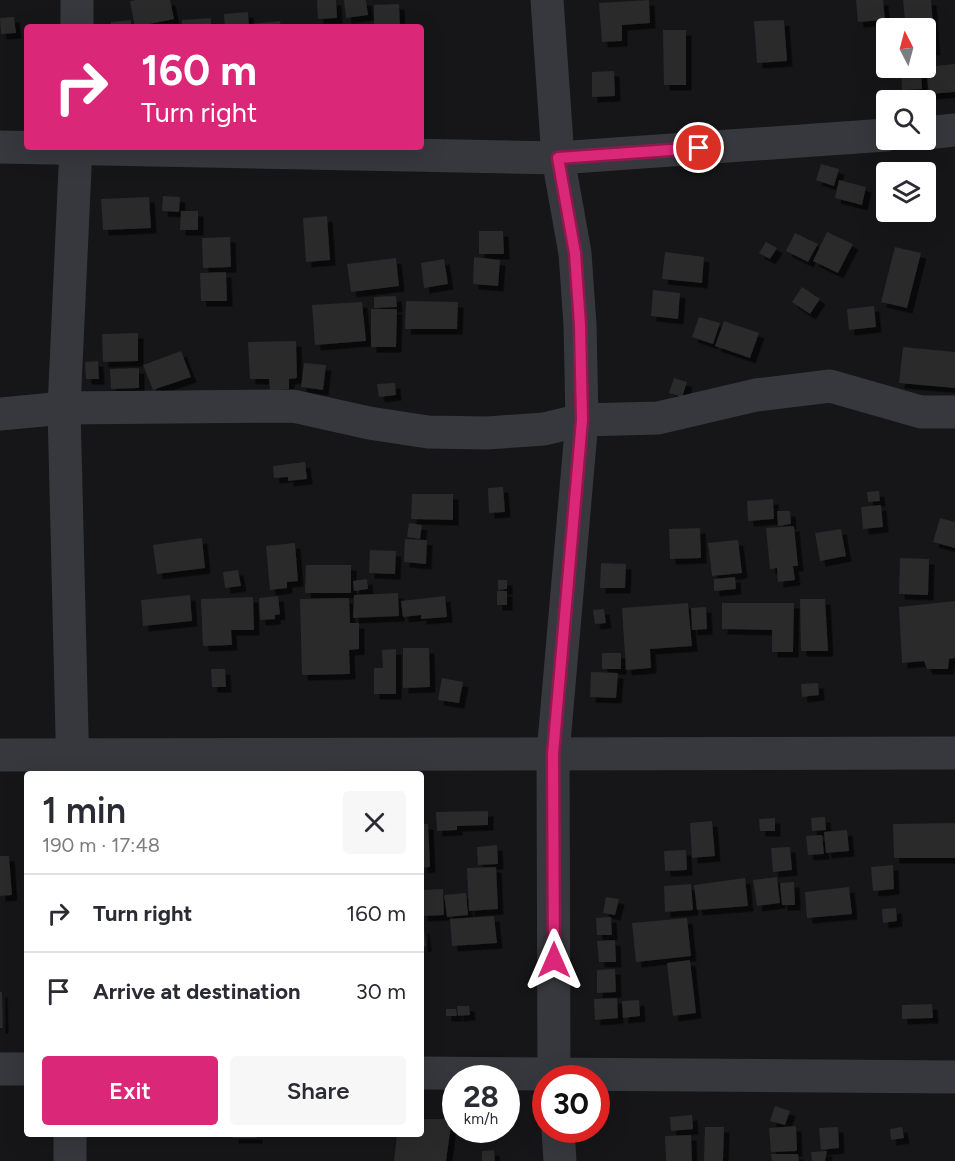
<!DOCTYPE html>
<html lang="en">
<head>
<meta charset="utf-8">
<style>
  :root { --surface:#fff; --page:#f7f7f7; --text:#2b2b33; --muted:#7c7c81; --line:#e1e1e2; --accent:#db2777 }
  body { margin:0; font-family:Figtree,sans-serif; background:var(--page); color:var(--text); height:100vh; display:flex; flex-direction:column; font-size:22px; white-space:nowrap }
  * { box-sizing:border-box; margin:0 }
  p { font-size:20px; color:var(--muted) }
  .icon { flex:none; width:33px; height:33px; fill:none; stroke:currentColor; stroke-width:2; stroke-linecap:round; stroke-linejoin:round }
  .map { position:relative; flex:1; overflow:hidden }
  .side { position:absolute; left:24px; top:771px; width:400px; height:366px; display:flex; flex-direction:column; background:var(--surface); border-radius:6px; box-shadow:0 6px 24px #0002 }
  .side>* { flex:none }
  .banner { position:absolute; left:24px; top:24px; width:400px; height:126px; border-radius:6px; box-shadow:0 6px 24px #0002; background:#db2777; color:#fff; overflow:hidden }
  .needle { width:39px; rotate:354deg }
  .tools { position:absolute; left:876px; top:18px; display:grid; gap:12px }
  .tools a { display:grid; place-items:center; width:60px; height:60px; border-radius:6px; background:var(--surface); box-shadow:0 6px 24px #0002; font-size:30px }
  .speed { position:absolute; left:442px; top:1065px; display:flex; gap:12px; font-size:30px; font-weight:700; text-align:center }
  .speed>* { display:grid; place-content:center; width:78px; height:78px; border-radius:50%; background:var(--surface); box-shadow:0 6px 24px #0002; line-height:1 }
  .speed small { font-size:15px; font-weight:400 }
  .speed .limit { border:9px solid #d22; background:#fff; color:#111 }
  .pin { position:absolute; display:grid; place-items:center; width:51px; height:51px; color:#fff; margin:-26px; border:3px solid #fff; border-radius:50%; box-shadow:0 2px 6px #0007 }
  .me { position:absolute; width:66px; margin:-33px; rotate:0deg; stroke-linejoin:round; filter:drop-shadow(0 0 4px #0008) }
  .turn { display:flex; align-items:center; gap:21px; height:126px; padding:0 18px; font-size:27px }
  .turn .icon { width:78px; height:78px; stroke-width:2.5 }
  .turn b { display:block; font-size:42px; line-height:51px }
  .round { display:grid; place-items:center; flex:none; width:63px; height:63px; border-radius:6px; background:var(--page) }
  .headline { display:flex; align-items:center; justify-content:space-between; height:102px; padding:0 18px }
  h1 { font-size:36px; font-weight:600; line-height:45px }
  .action { display:flex; gap:12px; margin-top:auto; padding:12px 18px }
  .action a { flex:1; height:69px; border-radius:6px; background:var(--accent); color:#fff; font-size:24px; font-weight:600; line-height:69px; text-align:center }
  .action a+a { background:var(--page); color:var(--text) }
  ul { padding:0; list-style:none }
  li { display:flex; align-items:center; gap:18px; height:78px; padding:0 18px; border-top:2px solid var(--line) }
  li div { flex:1 }
  li b { display:block; font-size:22px }
  li em { font-style:normal }
  .map>svg:first-child { display:block }
  .building { fill:#29292c; filter:url(#shadow) }
  .lines { fill:none; stroke-linecap:round; stroke-linejoin:round }
  .minor { stroke:#37383d; stroke-width:33 }
  .route-casing { stroke:#8e194d; stroke-width:15 }
  .route { stroke:#db2777; stroke-width:10 }
</style>
</head>
<body>
<div class="map">
<svg width="955" height="1161" viewBox="0 0 955 1161">
  <defs>
    <filter id="shadow"><feDropShadow dx="5.5" dy="5.5" stdDeviation="0" flood-color="#0009"/></filter>
  </defs>
  <rect width="100%" height="100%" fill="#161618"/>
  <g class="building">
    <path d="M136,0H170L174,19L135,27L130,1Z"/>
    <path d="M317,0H336L337,18L318,19Z"/>
    <path d="M344,0H366L368,15L346,18Z"/>
    <path d="M649,0L650,23L622,25V41L602,42L599,3Z"/>
    <path d="M856,0H883L885,20L858,22Z"/>
    <path d="M903,0H931L935,50H926V28H906Z"/>
    <path d="M399,4L400,27H374V5Z"/>
    <path d="M248,12L249,27H225L224,14Z"/>
    <path d="M14,17L16,33L1,34L0,18Z"/>
    <path d="M211,18V27H182V20Z"/>
    <path d="M131,20V27H111V22Z"/>
    <path d="M784,20L787,61L757,63L754,21Z"/>
    <path d="M280,21L281,27H252L251,24Z"/>
    <path d="M663,30H686V85H664Z"/>
    <path d="M955,64V92L929,94L926,67Z"/>
    <path d="M901,68H921L922,89L902,90Z"/>
    <path d="M614,71L615,96L592,97V72Z"/>
    <path d="M821,164L839,169L834,186L816,180Z"/>
    <path d="M839,180L866,187L862,205L835,198Z"/>
    <path d="M163,196L180,197L179,212L162,211Z"/>
    <path d="M149,197L151,228L103,230L101,199Z"/>
    <path d="M181,211H198V230H180Z"/>
    <path d="M327,216L330,260L306,262L303,218Z"/>
    <path d="M479,231H503L504,254H479Z"/>
    <path d="M827,232L853,244L838,273L813,261Z"/>
    <path d="M795,233L818,244L808,262L786,251Z"/>
    <path d="M230,237L231,267L203,268L202,238Z"/>
    <path d="M766,242L777,248L770,259L759,253Z"/>
    <path d="M895,247L921,253L907,308L881,302Z"/>
    <path d="M665,252L704,257L702,283L662,279Z"/>
    <path d="M474,257L500,260L498,286L473,284Z"/>
    <path d="M396,258L399,286L351,292L347,264Z"/>
    <path d="M444,259L448,284L424,288L421,263Z"/>
    <path d="M226,272L227,301H201L200,273Z"/>
    <path d="M802,287L820,299L810,314L792,302Z"/>
    <path d="M653,290L680,293L678,319L651,316Z"/>
    <path d="M396,296L397,307L374,308V297Z"/>
    <path d="M406,301L458,302L457,329H405Z"/>
    <path d="M362,302L366,341L315,345L312,305Z"/>
    <path d="M874,306L876,327L849,330L847,309Z"/>
    <path d="M371,309H397L396,347H371Z"/>
    <path d="M699,317L720,323L713,344L692,337Z"/>
    <path d="M724,321L759,333L750,358L715,346Z"/>
    <path d="M138,333V361L103,362L102,334Z"/>
    <path d="M296,341L297,378L289,379V389L270,390L269,379H250L248,342Z"/>
    <path d="M903,347L955,352V388L899,383Z"/>
    <path d="M181,351L191,377L153,390L143,365Z"/>
    <path d="M98,361L99,379H86L85,362Z"/>
    <path d="M304,363L326,365L323,390L301,387Z"/>
    <path d="M139,368V388L111,389L110,369Z"/>
    <path d="M674,378L687,382L682,397L669,393Z"/>
    <path d="M395,383L396,395L379,397L377,384Z"/>
    <path d="M305,462L307,479L288,481V477L274,478L273,466Z"/>
    <path d="M503,487L505,512L489,513L488,488Z"/>
    <path d="M879,491L880,501L868,502L867,492Z"/>
    <path d="M412,494H453V520L411,519Z"/>
    <path d="M773,499L774,519L748,521L747,501Z"/>
    <path d="M881,505L883,527L863,529L861,507Z"/>
    <path d="M777,511H790L791,524L778,526Z"/>
    <path d="M940,518L955,522V548L933,542Z"/>
    <path d="M409,523L422,525L420,539L407,537Z"/>
    <path d="M794,526L798,566H793L795,580L778,582L777,568L770,569L766,528Z"/>
    <path d="M700,528L701,558L670,559L669,529Z"/>
    <path d="M841,529L846,556L820,561L815,533Z"/>
    <path d="M202,538L205,568L157,574L153,545Z"/>
    <path d="M405,539L427,540L426,564L404,562Z"/>
    <path d="M738,540L742,573L712,576L708,543Z"/>
    <path d="M295,543L298,581L287,582V588L270,590L266,546Z"/>
    <path d="M370,550L396,551L395,574L369,573Z"/>
    <path d="M900,558L929,559L928,595L899,594Z"/>
    <path d="M601,563L626,564L625,588H600Z"/>
    <path d="M306,565H351V593H305Z"/>
    <path d="M238,570L241,586L225,588L223,572Z"/>
    <path d="M735,577L736,589L714,591V579Z"/>
    <path d="M367,579L368,589L354,591L353,581Z"/>
    <path d="M498,580H507V589L498,590Z"/>
    <rect x="497" y="591" width="10" height="14"/>
    <path d="M398,593L399,616L353,618L354,595Z"/>
    <path d="M190,595L192,621L143,626L141,600Z"/>
    <path d="M278,596L280,614L275,615V619L260,620L259,598Z"/>
    <path d="M445,596L447,617L421,619V615L403,617L401,601Z"/>
    <path d="M253,597L254,630H231L232,645L203,646L201,599Z"/>
    <path d="M349,598L350,623H359V649L349,650L350,674L302,675L300,599Z"/>
    <path d="M800,599H825L828,651H801Z"/>
    <path d="M955,601V658L949,659L948,669H927L924,661L902,663L899,607Z"/>
    <path d="M688,603L692,646L650,649L651,668L626,670L622,608Z"/>
    <path d="M722,603H794L793,652H772V630L722,629Z"/>
    <path d="M706,607L707,629L692,630L691,608Z"/>
    <path d="M604,609L606,623L595,624L593,610Z"/>
    <path d="M403,648H429L430,687L403,688Z"/>
    <path d="M396,649V694H374V668H383L382,650Z"/>
    <rect x="602" y="653" width="19" height="16"/>
    <path d="M211,669H225L226,687H212Z"/>
    <path d="M591,672L618,673L616,698L590,697Z"/>
    <path d="M442,678L463,682L459,703L438,700Z"/>
    <path d="M818,683L819,695L802,697L801,684Z"/>
    <path d="M488,811V825L457,826V830L437,831L436,812Z"/>
    <path d="M825,817L826,830L812,831L811,818Z"/>
    <path d="M775,818V831H760L759,819Z"/>
    <path d="M712,821L715,856L692,858L690,823Z"/>
    <path d="M955,823V858H894L893,824Z"/>
    <path d="M422,824H428L430,867L422,868Z"/>
    <path d="M847,830L849,851L826,853L824,832Z"/>
    <path d="M822,835L824,854L808,855L806,836Z"/>
    <path d="M497,845L498,864L478,865L477,847Z"/>
    <path d="M790,847L792,870L773,872L771,848Z"/>
    <path d="M686,850L687,870L665,871L664,851Z"/>
    <path d="M0,856H9L12,895L0,896Z"/>
    <path d="M893,865L894,889L873,891L871,867Z"/>
    <path d="M496,867L498,909L469,911L467,868Z"/>
    <path d="M777,877L780,903L757,906L753,880Z"/>
    <path d="M745,878L748,906L697,910L694,885Z"/>
    <path d="M794,882L795,905H782L780,883Z"/>
    <path d="M691,884L693,910L665,912L664,886Z"/>
    <path d="M849,887L852,914L807,918L805,892Z"/>
    <path d="M443,889L444,915L422,916V890Z"/>
    <path d="M466,893L468,915L447,917L444,895Z"/>
    <path d="M606,897L619,899L615,915L603,913Z"/>
    <path d="M896,908L897,921L883,923L882,909Z"/>
    <path d="M494,916L497,943L452,946L450,919Z"/>
    <path d="M611,917L612,935H597L596,918Z"/>
    <path d="M687,918L691,956L636,962L632,923Z"/>
    <path d="M424,927L426,946L422,947V928Z"/>
    <path d="M615,940L616,962H599L597,941Z"/>
    <path d="M690,960L696,1013L673,1016L667,963Z"/>
    <path d="M615,969L616,992L597,993V970Z"/>
    <path d="M0,992H2L3,1028H0Z"/>
    <path d="M617,998L618,1018L595,1020L594,999Z"/>
    <path d="M639,1000L640,1016L623,1018L622,1001Z"/>
    <path d="M932,1004L933,1018L902,1019V1005Z"/>
    <path d="M457,1006H469L470,1015L458,1016Z"/>
    <path d="M446,1009H456L457,1016H446Z"/>
    <path d="M775,1106L790,1111L785,1125L770,1121Z"/>
    <path d="M692,1115L693,1129L671,1131L670,1117Z"/>
    <path d="M422,1119H452L446,1161H394L397,1134H422Z"/>
    <path d="M796,1126L797,1151L771,1152L769,1128Z"/>
    <path d="M705,1127H724L723,1161H704Z"/>
    <path d="M838,1127L839,1148L821,1150L819,1128Z"/>
    <path d="M902,1127L904,1138L891,1140L890,1129Z"/>
    <rect x="233" y="1134" width="24" height="4"/>
    <path d="M691,1135L692,1161H666L665,1136Z"/>
    <path d="M494,1150L495,1161H482V1151Z"/>
    <path d="M827,1151L825,1161H812L811,1152Z"/>
    <path d="M771,1154H798L799,1161H772Z"/>
  </g>
  <g class="lines">
    <g class="minor">
      <path d="M547,0L558,158L575,253L580,325L582,420L553,754L554,1078"/>
      <path d="M77,27V0"/>
      <path d="M926,133L955,130"/>
      <path d="M0,147L558,158L886,135"/>
      <path d="M0,414L64,408L293,406L369,423L428,432L487,433L544,429L582,420L658,418L756,395L830,386L921,412H955"/>
      <path d="M0,755L955,753"/>
      <path d="M73,774L64,408L76,147"/>
      <path d="M0,1069H27"/>
      <path d="M422,1073L955,1077"/>
      <path d="M558,1130L560,1161"/>
      <path d="M70,1161V1134"/>
    </g>
  </g>
  <g class="lines">
    <g class="route-casing">
      <path id="route" d="M554,960L553,754L582,420L580,325L575,253L558,158L699,148"/>
    </g>
    <use href="#route" class="route"/>
  </g>
</svg>
<div class="tools">
<a><svg class="needle" viewBox="-14 -14 28 28"><path d="M0-13l5 13h-10z" fill="#e53935"/><path d="M0 13l5-13h-10z" fill="#7c7c81"/></svg></a>
<a><svg class="icon" aria-label="search" viewBox="0 0 24 24"><circle cx="10" cy="10" r="6"/><path d="M15 15l6 6"/></svg></a>
<a><svg class="icon" aria-label="layers" viewBox="0 0 24 24"><path d="M12 4l9 5-9 5-9-5zM3 14l9 5 9-5"/></svg></a>
</div>
<div class="speed"><div>28<small>km/h</small></div><div class="limit">30</div></div>
<div class="pin" style="left:699px;top:148px;background:#d93025"><svg class="icon" aria-label="arrive" viewBox="0 0 24 24"><path d="M6 21V4h12l-3 4 3 4H6"/></svg></div>
<svg class="me" style="left:554px;top:960px" viewBox="-20 -20 40 40"><path d="M0-17L14 15 0 8-14 15z" fill="#db2777" stroke="#fff" stroke-width="4"/></svg>
<div class="banner">
<div class="turn"><svg class="icon" aria-label="right" viewBox="0 0 24 24"><path d="M7 20v-9h11M14 6l5 5-5 5"/></svg><div><b>160 m</b>Turn right</div></div>
</div>
<section class="side">
<div class="headline"><div><h1>1 min</h1><p>190 m · 17:48</p></div><a class="round"><svg class="icon" aria-label="close" viewBox="0 0 24 24"><path d="M6 6l12 12M18 6L6 18"/></svg></a></div>
<ul>
<li><svg class="icon" aria-label="right" viewBox="0 0 24 24"><path d="M7 20v-9h11M14 6l5 5-5 5"/></svg><div><b>Turn right</b></div><em>160 m</em></li>
<li><svg class="icon" aria-label="arrive" viewBox="0 0 24 24"><path d="M6 21V4h12l-3 4 3 4H6"/></svg><div><b>Arrive at destination</b></div><em>30 m</em></li>
</ul>
<div class="action"><a>Exit</a><a>Share</a></div>
</section>
</div>
</body>
</html>
